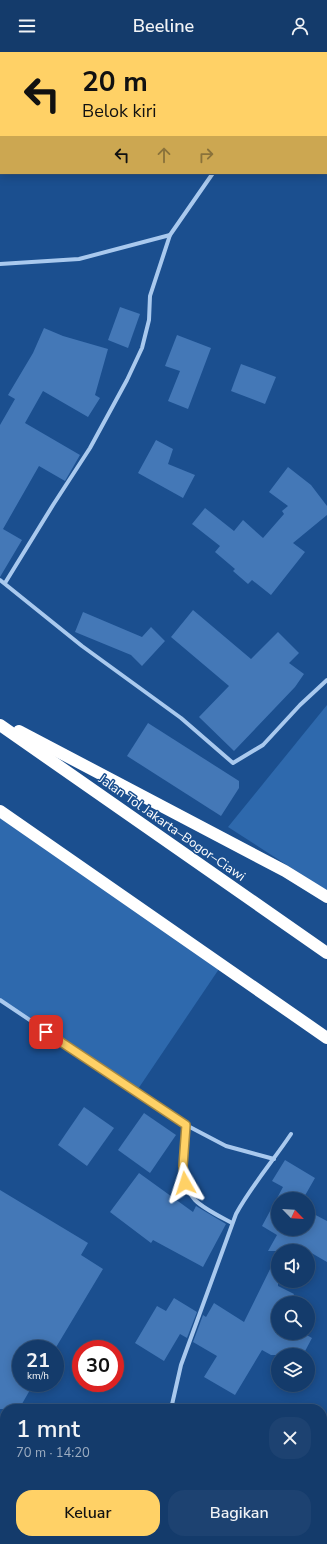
<!DOCTYPE html>
<html lang="id">
<head>
<meta charset="utf-8">
<style>
  :root { --surface:#143b6b; --page:#1d4271; --text:#f1f3f6; --muted:#9dadc1; --line:#33557e; --accent:#ffd166 }
  body { margin:0; font-family:"Nunito Sans",sans-serif; background:var(--page); color:var(--text); height:100vh; display:flex; flex-direction:column; font-size:15px; white-space:nowrap }
  * { box-sizing:border-box; margin:0 }
  p { font-size:13px; color:var(--muted) }
  .icon { flex:none; width:22px; height:22px; fill:none; stroke:currentColor; stroke-width:2; stroke-linecap:round; stroke-linejoin:round }
  .map { position:relative; flex:1; overflow:hidden }
  .details { position:absolute; left:0px; top:1352px; width:327px; height:140px; display:flex; flex-direction:column; background:var(--surface); border-radius:16px 16px 0 0; box-shadow:0 2px 10px #0003,0 0 0 1px var(--line) }
  .details>* { flex:none }
  .hud { position:absolute; left:0px; top:0px; width:327px; height:122px; box-shadow:0 2px 10px #0003,0 0 0 1px var(--line); background:#ffd166; color:#111; overflow:hidden }
  .needle { width:26px; rotate:115deg }
  .tools { position:absolute; left:271px; top:1140px; display:grid; gap:8px }
  .tools a { display:grid; place-items:center; width:44px; height:44px; border-radius:50%; background:var(--surface); box-shadow:0 2px 10px #0003,0 0 0 1px var(--line); font-size:20px }
  .speed { position:absolute; left:12px; top:1288px; display:flex; gap:8px; font-size:20px; font-weight:700; text-align:center }
  .speed>* { display:grid; place-content:center; width:52px; height:52px; border-radius:50%; background:var(--surface); box-shadow:0 2px 10px #0003,0 0 0 1px var(--line); line-height:1 }
  .speed small { font-size:10px; font-weight:400 }
  .speed .limit { border:6px solid #d22; background:#fff; color:#111 }
  .pin { position:absolute; display:grid; place-items:center; width:34px; height:34px; color:#fff; margin:-17px; border-radius:8px; box-shadow:0 2px 6px #0006 }
  .me { position:absolute; width:44px; margin:-22px; rotate:354deg; stroke-linejoin:round; filter:drop-shadow(0 0 3px #0008) }
  .turn { display:flex; align-items:center; gap:14px; height:84px; padding:0 16px; font-size:18px }
  .turn .icon { width:52px; height:52px; stroke-width:2.5 }
  .turn b { display:block; font-size:28px; line-height:34px }
  .lanes { display:flex; align-items:center; height:38px; padding:0 16px; background:#0003; justify-content:center; gap:20px; direction:ltr }
  .lanes .off { opacity:.35 }
  .round { display:grid; place-items:center; flex:none; width:42px; height:42px; border-radius:16px; background:var(--page) }
  .headline { display:flex; align-items:center; justify-content:space-between; height:68px; padding:0 16px }
  h1 { font-size:24px; font-weight:600; line-height:30px }
  .cta { display:flex; gap:8px; margin-top:auto; padding:8px 16px }
  .cta a { flex:1; height:46px; border-radius:16px; background:var(--accent); color:#111; font-size:16px; font-weight:600; line-height:46px; text-align:center }
  .cta a+a { background:var(--page); color:var(--text) }
  header { display:flex; justify-content:space-between; align-items:center; height:52px; padding:0 16px; background:var(--surface); font-size:18px; font-weight:600 }
  .map>svg:first-child { display:block }
  .green { fill:#2e69ad }
  .building { fill:#4478b7 }
  .lines { fill:none; stroke-linecap:round; stroke-linejoin:round }
  .minor { stroke:#a9c9ee; stroke-width:4 }
  .motorway { stroke:#fff; stroke-width:12 }
  .route-casing { stroke:#a68842; stroke-width:10 }
  .route { stroke:#ffd166; stroke-width:7 }
  .labels { text-anchor:middle; dominant-baseline:central; stroke-width:3; stroke-linejoin:round; paint-order:stroke }
  .street-label { font-size:13px; fill:#fff; stroke:#1b4f8f }
</style>
</head>
<body>
<header><svg class="icon" aria-label="menu" viewBox="0 0 24 24"><path d="M4 6h16M4 12h16M4 18h16"/></svg>Beeline<svg class="icon" aria-label="person" viewBox="0 0 24 24"><circle cx="12" cy="8" r="4"/><path d="M4 21q1-7 8-7t8 7"/></svg></header>
<div class="map">
<svg width="327" height="1492" viewBox="0 0 327 1492">
  <rect width="100%" height="100%" fill="#1b4f8f"/>
  <g class="green">
    <path d="M327,653V839L228,775Z"/>
    <path d="M0,759L221,914L136,1040L0,948Z"/>
  </g>
  <g class="building">
    <path d="M120,255L140,262L128,296L108,288Z"/>
    <path d="M44,276L63,284L108,297L95,343L100,346L88,365L43,339L25,371L80,403L65,429L39,414L3,477L22,488L0,525V373L15,347L8,343L33,301Z"/>
    <path d="M177,283L211,296L188,357L168,349L180,319L165,314Z"/>
    <path d="M241,312L276,325L265,352L231,339Z"/>
    <path d="M156,388L173,397L168,412L195,423L183,446L138,421Z"/>
    <path d="M288,415L311,433L327,454V463L293,491L305,500L271,543L252,528L248,532L233,519L235,517L215,500L220,494L192,472L205,456L234,479L243,468L263,486L284,462L282,459L288,454L269,440Z"/>
    <path d="M193,558L251,607L278,580L299,601L289,611L304,622L295,635L234,699L199,665L229,634L171,585Z"/>
    <path d="M83,560L142,585L151,575L165,589L142,614L131,603L75,580Z"/>
    <path d="M148,671L239,729V736L221,764L127,704Z"/>
    <path d="M84,1055L114,1076L87,1114L58,1093Z"/>
    <path d="M144,1061L176,1083L150,1121L118,1098Z"/>
    <path d="M285,1108L315,1126L303,1147H278V1177H308V1159L327,1169V1210L308,1199H268L277,1183L262,1174L283,1135L272,1129Z"/>
    <path d="M139,1121L193,1160L196,1154L226,1172L203,1215L153,1188L151,1191L110,1160Z"/>
    <path d="M0,1138L88,1191L81,1203L103,1217L55,1297H21V1331H34L19,1357H0Z"/>
    <path d="M278,1201V1234L294,1242L290,1251H278V1276L275,1281H303L312,1286L303,1303H271L262,1298L235,1343L204,1325L217,1304L193,1290L203,1263L206,1265L214,1251L244,1270Z"/>
    <path d="M174,1246L197,1260L187,1286L180,1282L164,1309L135,1291L157,1254L166,1259Z"/>
  </g>
  <g class="lines">
    <g class="minor">
      <path d="M303,1L304,0"/>
      <path d="M0,212L79,207L170,183"/>
      <path d="M0,528L82,594L181,666L233,711L263,693L300,653L327,628"/>
      <path d="M5,531L53,453L90,396L127,328L142,296L149,268L150,244L170,183L213,121"/>
      <path d="M0,948L186,1073L226,1094L274,1107"/>
      <path d="M186,1073C185,1094 178,1131 195,1148C204,1157 221,1165 232,1171"/>
      <path d="M171,1357L181,1313L236,1162C252,1133 273,1109 291,1082"/>
      <path d="M0,1472L5,1476"/>
      <path d="M18,1487L22,1492"/>
      <path d="M45,1492L53,1487"/>
    </g>
    <g class="motorway">
      <path d="M0,673L327,901"/>
      <path d="M19,679L285,819L327,845"/>
      <path d="M0,759L327,986"/>
    </g>
  </g>
  <g class="lines">
    <g class="route-casing">
      <path id="route" d="M46,980L186,1073L183,1114L185,1131"/>
    </g>
    <use href="#route" class="route"/>
  </g>
  <g class="labels">
    <g class="street-label">
      <text transform="translate(172 776) rotate(35)">Jalan Tol Jakarta–Bogor–Ciawi</text>
    </g>
  </g>
</svg>
<div class="tools">
<a><svg class="needle" viewBox="-14 -14 28 28"><path d="M0-13l5 13h-10z" fill="#e53935"/><path d="M0 13l5-13h-10z" fill="#9dadc1"/></svg></a>
<a><svg class="icon" aria-label="sound" viewBox="0 0 24 24"><path d="M4 9h4l5-4v14l-5-4H4zM17 9q2 3 0 6"/></svg></a>
<a><svg class="icon" aria-label="search" viewBox="0 0 24 24"><circle cx="10" cy="10" r="6"/><path d="M15 15l6 6"/></svg></a>
<a><svg class="icon" aria-label="layers" viewBox="0 0 24 24"><path d="M12 4l9 5-9 5-9-5zM3 14l9 5 9-5"/></svg></a>
</div>
<div class="speed"><div>21<small>km/h</small></div><div class="limit">30</div></div>
<div class="pin" style="left:46px;top:980px;background:#d93025"><svg class="icon" aria-label="arrive" viewBox="0 0 24 24"><path d="M6 21V4h12l-3 4 3 4H6"/></svg></div>
<svg class="me" style="left:185px;top:1131px" viewBox="-20 -20 40 40"><path d="M0-17L14 15 0 8-14 15z" fill="#ffd166" stroke="#fff" stroke-width="4"/></svg>
<div class="hud">
<div class="turn"><svg class="icon" aria-label="left" viewBox="0 0 24 24"><path d="M17 20v-9H6M10 6l-5 5 5 5"/></svg><div><b>20 m</b>Belok kiri</div></div>
<div class="lanes"><svg class="icon" aria-label="left" viewBox="0 0 24 24"><path d="M17 20v-9H6M10 6l-5 5 5 5"/></svg><svg class="icon off" aria-label="ahead" viewBox="0 0 24 24"><path d="M12 20V5M6 11l6-6 6 6"/></svg><svg class="icon off" aria-label="right" viewBox="0 0 24 24"><path d="M7 20v-9h11M14 6l5 5-5 5"/></svg></div>
</div>
<section class="details">
<div class="headline"><div><h1>1 mnt</h1><p>70 m · 14:20</p></div><a class="round"><svg class="icon" aria-label="close" viewBox="0 0 24 24"><path d="M6 6l12 12M18 6L6 18"/></svg></a></div>
<div class="cta"><a>Keluar</a><a>Bagikan</a></div>
</section>
</div>
</body>
</html>
